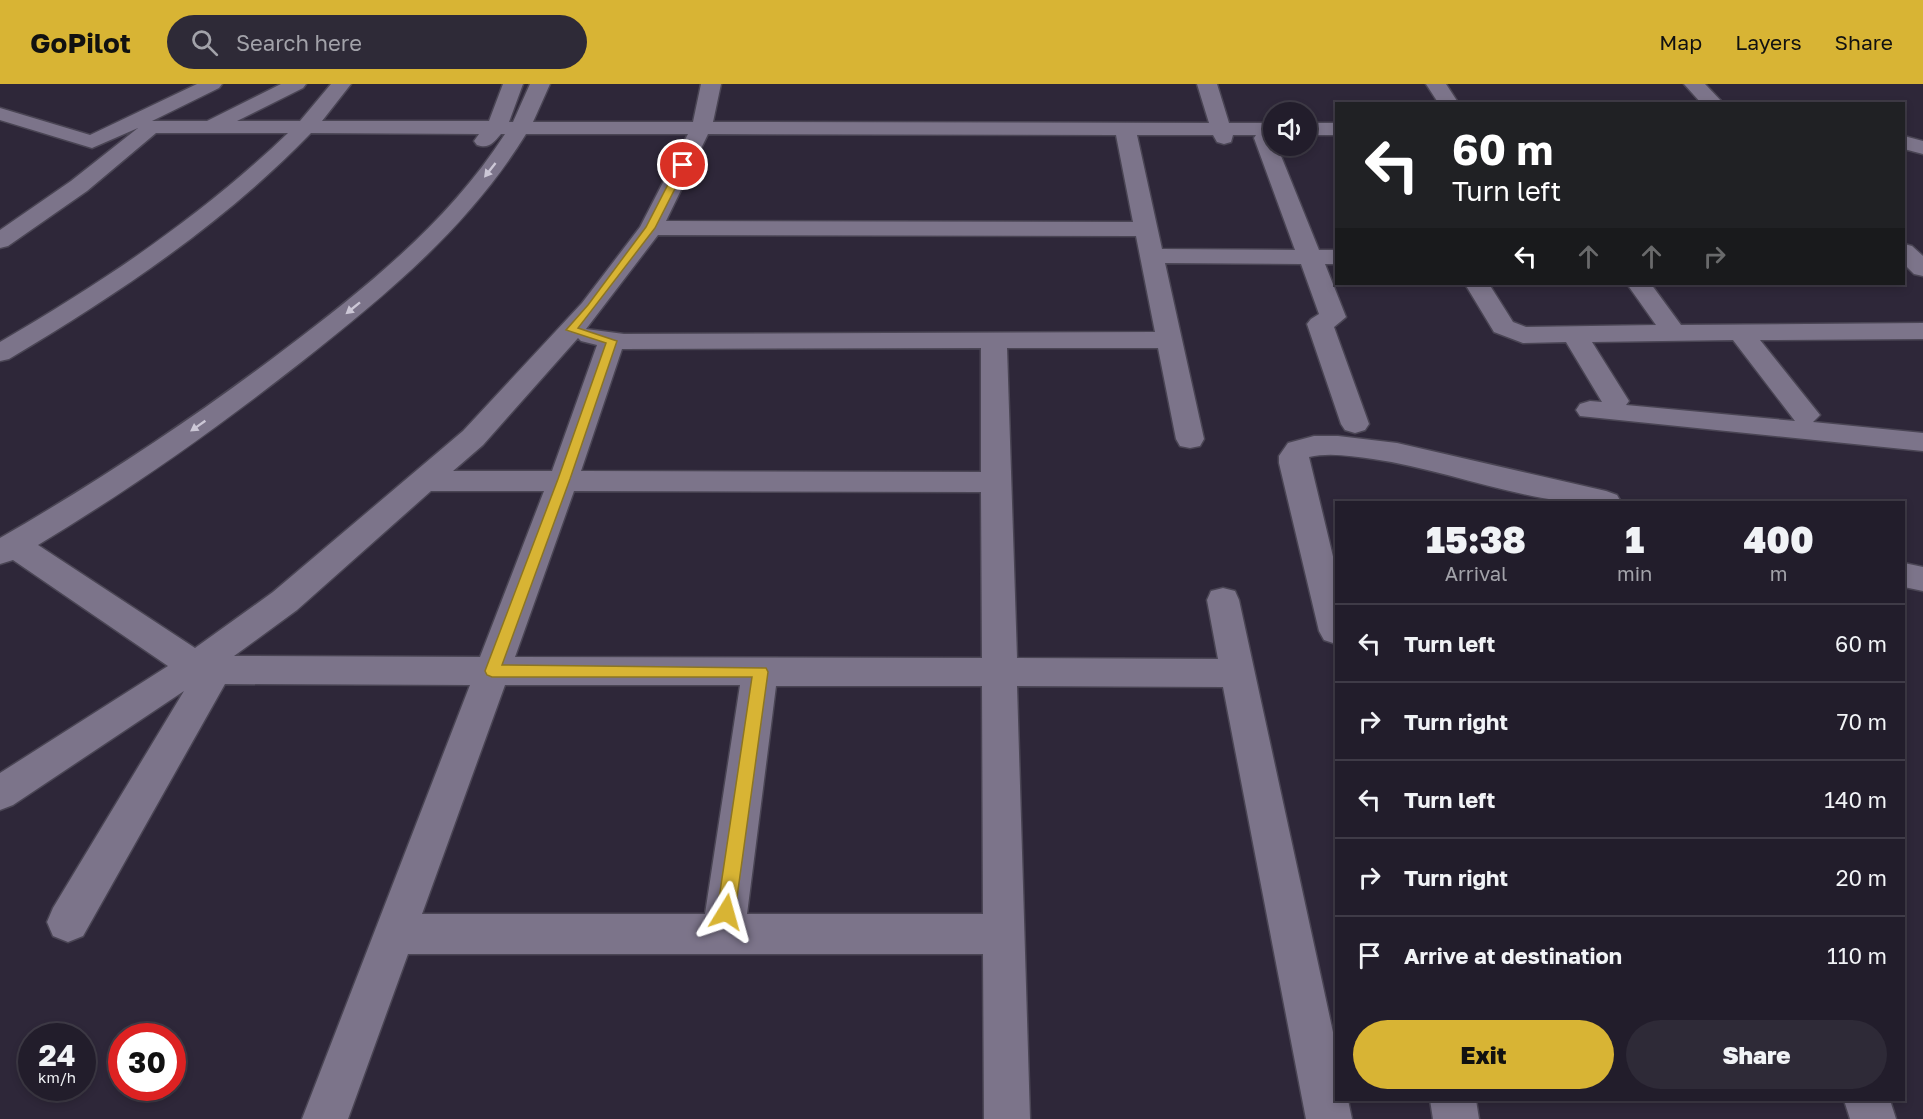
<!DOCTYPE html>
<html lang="en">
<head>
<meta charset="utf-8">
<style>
  :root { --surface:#221d2b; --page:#2e2a37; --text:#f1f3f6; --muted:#a2a2a9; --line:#3f3b47; --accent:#d8b434 }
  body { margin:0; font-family:"Golos Text",sans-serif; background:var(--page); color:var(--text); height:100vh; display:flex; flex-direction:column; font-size:22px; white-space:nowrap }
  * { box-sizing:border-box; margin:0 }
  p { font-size:20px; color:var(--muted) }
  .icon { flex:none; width:33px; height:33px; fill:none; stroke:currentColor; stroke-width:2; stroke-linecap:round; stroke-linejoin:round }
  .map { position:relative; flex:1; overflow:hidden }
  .details { position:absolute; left:1335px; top:417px; width:570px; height:600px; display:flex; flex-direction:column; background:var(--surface); border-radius:0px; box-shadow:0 3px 9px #0003,0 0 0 2px var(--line) }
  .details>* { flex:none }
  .banner { position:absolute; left:1335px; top:18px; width:570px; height:183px; border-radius:0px; box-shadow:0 3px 9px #0003,0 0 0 2px var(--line); background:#202124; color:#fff; overflow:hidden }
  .buttons { position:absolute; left:1263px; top:18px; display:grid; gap:12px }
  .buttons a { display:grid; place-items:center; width:54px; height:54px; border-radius:50%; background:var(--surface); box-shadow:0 3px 9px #0003,0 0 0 2px var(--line); font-size:30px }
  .speed { position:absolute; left:18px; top:939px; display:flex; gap:12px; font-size:30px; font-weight:700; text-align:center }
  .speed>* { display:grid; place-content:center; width:78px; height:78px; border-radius:50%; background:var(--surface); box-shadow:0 3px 9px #0003,0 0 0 2px var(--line); line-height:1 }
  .speed small { font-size:15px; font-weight:400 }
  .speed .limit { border:9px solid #d22; background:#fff; color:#111 }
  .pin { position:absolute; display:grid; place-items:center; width:51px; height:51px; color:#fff; margin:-26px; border:3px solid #fff; border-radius:50%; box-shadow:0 2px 6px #0007 }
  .me { position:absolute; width:66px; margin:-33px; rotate:8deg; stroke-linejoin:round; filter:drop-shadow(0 0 4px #0008) }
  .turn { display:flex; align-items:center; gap:21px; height:126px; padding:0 18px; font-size:27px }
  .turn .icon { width:78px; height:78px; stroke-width:2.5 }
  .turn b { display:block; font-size:42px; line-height:51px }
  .lanes { display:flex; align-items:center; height:57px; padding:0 18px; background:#0003; justify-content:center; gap:30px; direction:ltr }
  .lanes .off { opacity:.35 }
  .eta { display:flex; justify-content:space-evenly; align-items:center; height:102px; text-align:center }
  .eta b { font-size:36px; font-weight:800; line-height:42px }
  .action { display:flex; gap:12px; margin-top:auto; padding:12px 18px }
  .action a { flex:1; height:69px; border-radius:36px; background:var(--accent); color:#111; font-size:24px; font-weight:800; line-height:69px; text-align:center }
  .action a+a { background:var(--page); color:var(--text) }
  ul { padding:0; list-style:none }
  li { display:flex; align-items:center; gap:18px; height:78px; padding:0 18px; border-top:2px solid var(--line) }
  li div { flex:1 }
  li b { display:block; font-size:22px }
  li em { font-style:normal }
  header { display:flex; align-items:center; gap:36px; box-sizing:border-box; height:84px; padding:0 30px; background:var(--accent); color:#111 }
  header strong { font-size:28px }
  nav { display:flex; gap:33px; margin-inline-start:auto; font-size:21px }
  .search { width:420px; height:54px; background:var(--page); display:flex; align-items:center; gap:15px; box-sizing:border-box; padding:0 21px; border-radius:33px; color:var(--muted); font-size:22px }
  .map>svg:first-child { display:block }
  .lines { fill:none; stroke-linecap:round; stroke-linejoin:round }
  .minor-casing { stroke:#4a4554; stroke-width:3 }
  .minor { fill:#7c748a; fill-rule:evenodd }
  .oneway { fill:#ccc7d6 }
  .route { fill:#d8b434; stroke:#8c7522; stroke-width:1.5 }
</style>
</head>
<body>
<header>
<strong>GoPilot</strong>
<div class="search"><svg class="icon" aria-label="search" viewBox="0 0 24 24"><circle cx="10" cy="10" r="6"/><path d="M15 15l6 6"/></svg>Search here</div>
<nav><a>Map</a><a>Layers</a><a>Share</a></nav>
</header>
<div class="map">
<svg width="1923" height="1035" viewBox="0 0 1923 1035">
  <rect width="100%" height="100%" fill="#2e2739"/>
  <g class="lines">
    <g class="minor-casing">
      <g id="minor">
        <path d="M197,0H222L219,4L152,37H207L281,0H306L303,4L237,37H300L331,0H351L322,37H489L503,0H523L509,38H513L530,0H550L533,38H693L701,0H721L713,38L1209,39L1197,0H1217L1229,39H1274V62H1277L1319,166H1336V180H1325L1346,233L1334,243L1369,340L1365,346L1355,349L1345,346L1341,340L1307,240L1311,235L1319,230L1301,180L1165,179L1204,355L1200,362L1190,364L1180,362L1176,355L1158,264H1007L1017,574L1218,575L1207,516L1211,507L1223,504L1235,507L1239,516L1336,962V1016H1348L1352,1035H1306L1223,603L1017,602L1030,1035H984L983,870H408L348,1035H302L470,601L225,600L83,852L68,858L53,852L47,838L53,824L184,607L13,721L0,726V689L168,582L13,476L0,480V454C99,397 194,334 285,265C367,203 449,137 505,50H501C493,59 489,65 477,61L474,57L479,50L311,49C223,140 118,210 9,275L0,277V258C103,198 202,132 288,49H156L87,107L8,162L0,164V146L71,97L138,44L92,64L0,36V24L90,51ZM526,50H688L640,143L582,219L463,347L273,508L195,564L38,461C129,406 216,345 300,279C385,212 469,143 526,50ZM708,50L1116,51L1133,138L666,137ZM1137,51H1213L1217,58L1224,60L1231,58L1233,51H1256L1254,54L1295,166L1162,165ZM658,151L1136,152L1155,248L624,250L586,245ZM578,254L581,257L597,261L552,387H453L483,361ZM981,264V388L581,387L622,265ZM431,407H544L480,573L234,572L297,526ZM574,407L981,408L982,574L515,573ZM505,601H740L705,830H422ZM776,602H982L983,830H747Z"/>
        <path d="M1426,0H1446L1459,20H1439Z"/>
        <path d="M1684,0H1705L1724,20H1702Z"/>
        <rect x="1306" y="39" width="30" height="12"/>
        <path d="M1904,52L1923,57V70L1904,65Z"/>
        <path d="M1904,160L1912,162L1923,172V192L1914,190L1904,180Z"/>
        <path d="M1465,200H1489L1513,238L1526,243L1656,241L1627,200H1651L1681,241L1923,239V255L1760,256L1820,331L1813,338L1923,349V367L1580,332L1576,326L1580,320L1590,317L1602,318L1566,258L1523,259L1494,248ZM1733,256L1795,337L1626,321L1629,317L1592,258Z"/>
        <path d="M1314,352H1338L1397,359L1606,407L1617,411L1621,418C1541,427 1453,386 1373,375C1352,372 1329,368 1309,373L1336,485V560L1324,556L1319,547L1279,379V372L1288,359Z"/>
        <path d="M1904,479L1923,483V507L1904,503Z"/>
        <path d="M1430,1016H1476L1479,1035H1433Z"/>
        <path d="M1844,1016H1890L1896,1035H1850Z"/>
      </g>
    </g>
    <use href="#minor" class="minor"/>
  </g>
  <defs><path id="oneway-solid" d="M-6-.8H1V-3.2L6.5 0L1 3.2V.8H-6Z" transform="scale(1.5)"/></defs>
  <g class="oneway">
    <use href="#oneway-solid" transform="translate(490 86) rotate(128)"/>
    <use href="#oneway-solid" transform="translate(353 224) rotate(141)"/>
    <use href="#oneway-solid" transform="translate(198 342) rotate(145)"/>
  </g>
  <path class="route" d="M683,78L687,81L655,144L578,244L617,257L570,395L502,581L766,584L768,588L735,828L732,834L726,836L720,834L717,828L752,593H492L487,591L485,587L558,395L606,259L566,246L588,221L646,143L678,81Z"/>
</svg>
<div class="buttons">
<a><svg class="icon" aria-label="sound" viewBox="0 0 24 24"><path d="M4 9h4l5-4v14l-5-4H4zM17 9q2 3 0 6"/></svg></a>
</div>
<div class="speed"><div>24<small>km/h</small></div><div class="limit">30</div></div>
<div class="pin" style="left:683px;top:81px;background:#d93025"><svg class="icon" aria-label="arrive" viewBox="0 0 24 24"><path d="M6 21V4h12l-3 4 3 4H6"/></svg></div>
<svg class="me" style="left:726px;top:828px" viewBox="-20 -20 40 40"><path d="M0-17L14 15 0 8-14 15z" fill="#d8b434" stroke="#fff" stroke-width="4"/></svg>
<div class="banner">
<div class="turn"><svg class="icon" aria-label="left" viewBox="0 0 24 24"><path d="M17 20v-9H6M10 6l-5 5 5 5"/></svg><div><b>60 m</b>Turn left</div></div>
<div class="lanes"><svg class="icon" aria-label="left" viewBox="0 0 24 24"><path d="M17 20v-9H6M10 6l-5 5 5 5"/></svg><svg class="icon off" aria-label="ahead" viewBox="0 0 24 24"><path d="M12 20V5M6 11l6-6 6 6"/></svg><svg class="icon off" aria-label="ahead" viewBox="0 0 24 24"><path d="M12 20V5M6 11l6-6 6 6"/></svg><svg class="icon off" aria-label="right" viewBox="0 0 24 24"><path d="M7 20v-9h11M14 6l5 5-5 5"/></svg></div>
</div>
<section class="details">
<div class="eta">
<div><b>15:38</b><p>Arrival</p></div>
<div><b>1</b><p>min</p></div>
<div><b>400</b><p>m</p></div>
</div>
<ul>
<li><svg class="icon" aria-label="left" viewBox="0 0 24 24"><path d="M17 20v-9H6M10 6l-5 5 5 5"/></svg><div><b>Turn left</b></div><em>60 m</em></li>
<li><svg class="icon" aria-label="right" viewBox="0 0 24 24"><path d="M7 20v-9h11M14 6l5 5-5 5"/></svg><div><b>Turn right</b></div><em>70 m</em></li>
<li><svg class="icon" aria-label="left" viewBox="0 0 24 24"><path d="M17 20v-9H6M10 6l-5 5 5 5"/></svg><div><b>Turn left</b></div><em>140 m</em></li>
<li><svg class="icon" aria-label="right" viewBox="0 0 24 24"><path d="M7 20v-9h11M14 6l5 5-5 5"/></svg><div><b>Turn right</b></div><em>20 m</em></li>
<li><svg class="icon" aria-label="arrive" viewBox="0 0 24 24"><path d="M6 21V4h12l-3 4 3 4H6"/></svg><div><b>Arrive at destination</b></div><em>110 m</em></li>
</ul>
<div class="action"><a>Exit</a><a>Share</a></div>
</section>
</div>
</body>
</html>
